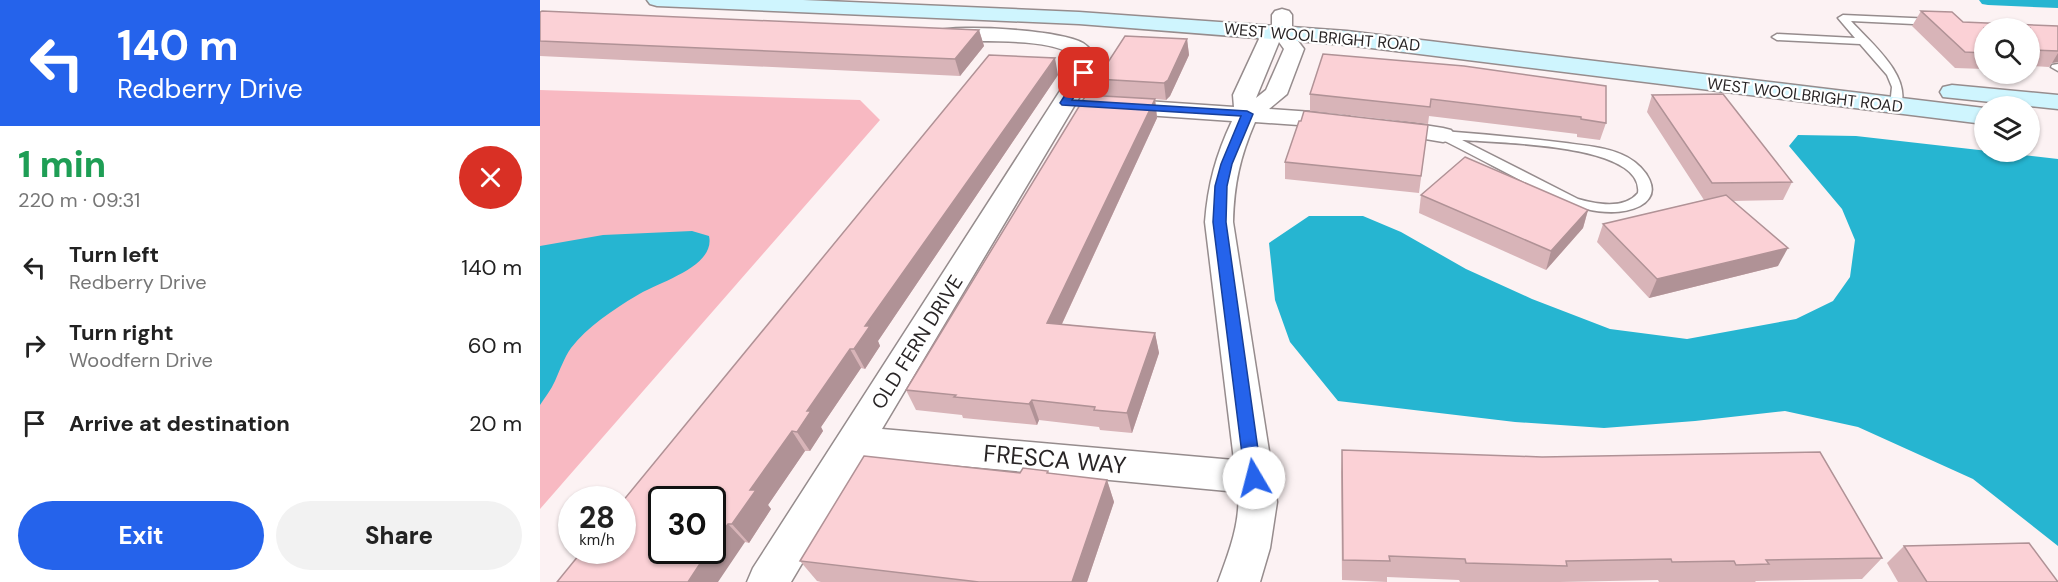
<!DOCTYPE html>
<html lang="en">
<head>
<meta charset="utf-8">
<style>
  :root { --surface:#fff; --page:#f2f2f2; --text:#222; --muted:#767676; --accent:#2563eb }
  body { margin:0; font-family:"DM Sans",sans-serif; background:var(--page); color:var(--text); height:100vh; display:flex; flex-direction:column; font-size:22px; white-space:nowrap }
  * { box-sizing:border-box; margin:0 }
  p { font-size:20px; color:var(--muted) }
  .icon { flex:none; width:33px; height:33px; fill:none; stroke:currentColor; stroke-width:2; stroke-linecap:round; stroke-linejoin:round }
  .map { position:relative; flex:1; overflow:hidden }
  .drawer { display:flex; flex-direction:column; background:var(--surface); width:540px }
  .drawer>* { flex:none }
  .top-card { background:#2563eb; color:#fff; overflow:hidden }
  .controls { position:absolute; left:1434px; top:18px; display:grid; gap:12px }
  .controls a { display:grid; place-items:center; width:66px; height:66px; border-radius:50%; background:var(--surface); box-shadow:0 2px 4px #0004; font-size:30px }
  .speed { position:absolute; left:18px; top:486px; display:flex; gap:12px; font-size:30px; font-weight:700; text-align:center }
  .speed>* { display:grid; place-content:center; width:78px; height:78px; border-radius:50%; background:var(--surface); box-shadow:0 2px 4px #0004; line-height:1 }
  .speed small { font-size:15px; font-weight:400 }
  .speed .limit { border:3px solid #111; border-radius:9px; background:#fff; color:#111 }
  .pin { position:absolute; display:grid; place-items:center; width:51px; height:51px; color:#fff; margin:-26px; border-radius:12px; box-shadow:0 3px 9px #0006 }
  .me { position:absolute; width:66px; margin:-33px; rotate:352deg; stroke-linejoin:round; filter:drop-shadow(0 0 4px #0008) }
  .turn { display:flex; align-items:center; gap:21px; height:126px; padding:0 18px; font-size:27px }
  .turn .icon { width:78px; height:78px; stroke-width:2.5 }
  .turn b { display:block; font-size:42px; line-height:51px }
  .round { display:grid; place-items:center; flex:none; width:63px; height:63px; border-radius:32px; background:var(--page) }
  .headline { display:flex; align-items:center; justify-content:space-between; height:102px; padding:0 18px }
  h1 { font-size:36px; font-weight:800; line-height:45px; color:#1e9e55 }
  .primary-button { display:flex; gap:12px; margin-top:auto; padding:12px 18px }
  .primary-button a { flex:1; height:69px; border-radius:36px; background:var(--accent); color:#fff; font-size:24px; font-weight:800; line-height:69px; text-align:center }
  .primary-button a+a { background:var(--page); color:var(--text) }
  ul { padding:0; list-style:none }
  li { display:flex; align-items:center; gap:18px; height:78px; padding:0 18px }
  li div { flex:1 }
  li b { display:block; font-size:22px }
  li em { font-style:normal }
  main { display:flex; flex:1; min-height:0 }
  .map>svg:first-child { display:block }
  .green { fill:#f8b9c2 }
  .water { fill:#26b5d1 }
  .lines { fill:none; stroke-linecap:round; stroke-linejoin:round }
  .canal { fill:#26b5d1; fill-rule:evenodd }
  .service-casing { stroke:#968c8d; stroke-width:3 }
  .minor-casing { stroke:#968c8d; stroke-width:3 }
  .secondary-casing { stroke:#968c8d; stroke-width:3 }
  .service { fill:#fff; fill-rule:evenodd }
  .minor { fill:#fff; fill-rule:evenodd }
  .secondary { fill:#cff5fe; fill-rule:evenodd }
  .wall { fill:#d8b4b8 }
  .shaded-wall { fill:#b09296 }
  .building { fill:#fbd1d6; stroke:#b09296; stroke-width:1.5 }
  .route { fill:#2563eb; stroke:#184099; stroke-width:1.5 }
  .labels { text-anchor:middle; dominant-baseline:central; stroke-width:4.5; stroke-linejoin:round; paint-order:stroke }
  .far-street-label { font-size:16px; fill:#292526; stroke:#fff }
  .street-label { font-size:20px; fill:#292526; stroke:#fff }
  .near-street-label { font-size:24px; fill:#292526; stroke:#fff }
</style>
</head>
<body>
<main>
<section class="drawer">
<div class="top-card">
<div class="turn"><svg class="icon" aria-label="left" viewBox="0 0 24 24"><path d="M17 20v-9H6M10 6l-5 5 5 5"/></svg><div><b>140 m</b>Redberry Drive</div></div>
</div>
<div class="headline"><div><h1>1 min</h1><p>220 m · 09:31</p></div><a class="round" style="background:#d93025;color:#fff"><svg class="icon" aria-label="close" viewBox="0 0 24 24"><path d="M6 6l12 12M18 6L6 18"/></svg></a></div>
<ul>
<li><svg class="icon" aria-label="left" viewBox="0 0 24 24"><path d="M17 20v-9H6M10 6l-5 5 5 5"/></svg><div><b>Turn left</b><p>Redberry Drive</p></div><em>140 m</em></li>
<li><svg class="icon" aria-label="right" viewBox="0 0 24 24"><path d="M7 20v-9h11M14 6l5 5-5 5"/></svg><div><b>Turn right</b><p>Woodfern Drive</p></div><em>60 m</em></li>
<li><svg class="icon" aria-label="arrive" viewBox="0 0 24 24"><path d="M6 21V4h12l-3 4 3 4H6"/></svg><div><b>Arrive at destination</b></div><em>20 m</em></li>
</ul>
<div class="primary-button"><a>Exit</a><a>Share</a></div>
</section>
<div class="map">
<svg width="1518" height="582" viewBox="0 0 1518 582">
  <rect width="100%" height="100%" fill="#fcf2f3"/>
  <path class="green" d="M0,90L320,100L340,120L0,509Z"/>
  <g class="water">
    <path d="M1258,135L1316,136L1518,159V546L1433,479L1318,427L1245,411L1155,421L1064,428L975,422L798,401L750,342L735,300L729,243L769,216H823L861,232L926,269L992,299L1070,329L1147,339L1256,319L1293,301L1310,277L1315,240L1302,209L1249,146Z"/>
    <path d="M152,231L169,236C176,267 118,282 96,296C74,309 47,327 31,348C24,358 20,370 15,381C11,390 5,397 0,405V246L63,235Z"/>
  </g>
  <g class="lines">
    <path class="canal" d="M1439,0H1518V8L1448,5L1442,4Z"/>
    <g class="service-casing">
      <g id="service">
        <path d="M1303,15L1394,19L1399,22L1394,25L1311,21C1331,43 1373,77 1360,108L1356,109L1350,106L1352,87L1347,75L1320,44L1237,40L1232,37L1237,34L1315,38L1298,18Z"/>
        <path d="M1518,64V71L1511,67L1512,65Z"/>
        <path d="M903,131C944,134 985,138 1026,143C1046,146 1069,147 1087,157C1105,167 1125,192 1100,206C1084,214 1063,213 1046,209C1024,204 1004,192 984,182C955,167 927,152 899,138V132ZM922,140C955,143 1105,143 1098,193C1084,210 1056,204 1038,199Z"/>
      </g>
    </g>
    <g class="minor-casing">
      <g id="minor">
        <path d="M742,9L749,11L752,15V33L764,49L747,94L729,109L801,114L809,116L813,121L809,126L801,128L715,122C700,157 694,184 693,222L737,502L730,548L720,582H678C688,555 701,522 698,492L325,457L251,582H207L213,568L536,66L532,55C511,37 431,42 402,41L395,39L392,35L395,31C421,24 520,30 543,43C551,48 556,57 558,66L342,429L694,460L665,222C668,184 676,155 692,121L576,113L568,111L565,106L568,101L576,99L694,107L693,95L719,39L722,35L732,30V15L735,11ZM739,42L744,49L726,90L716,98Z"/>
        <path d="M846,119L903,128L911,130L915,135L911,140L903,142L838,131L834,126L838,121Z"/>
      </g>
    </g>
    <g class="secondary-casing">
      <g id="secondary">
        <path d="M107,0H263L539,12L807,31L1444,108V124L807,45L539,24L117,6L110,4Z"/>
        <path d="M1412,85L1518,95V109L1403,97L1400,92L1403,87Z"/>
      </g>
    </g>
    <use href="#service" class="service"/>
    <use href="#minor" class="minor"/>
    <use href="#secondary" class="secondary"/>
  </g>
  <g class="wall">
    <path d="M1381,11L1423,22L1518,26V63V62L1512,63L1509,67L1490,66V28H1444V69L1415,68L1372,26Z"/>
    <path d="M0,12L439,30L444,46L420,76L0,56Z"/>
    <path d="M647,39L649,55L630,96L626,100L615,99L617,118L522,324L615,333L619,353L592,433L560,430L559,427L499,420L497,425L423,418L422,415L376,410L366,390L560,95L557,79Z"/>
    <path d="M783,54L1066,123L1060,140L1037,137V134L889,116L888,124L770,111V94Z"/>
    <path d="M518,75L338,341L340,346L325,369L321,368L281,427L283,431L270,451H265L228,505L231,509L209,543L205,542L17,582Z"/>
    <path d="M1112,95L1252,182L1243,200L1192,201L1238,266L1109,298L1057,242L1063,224L1164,200L1107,112Z"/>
    <path d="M761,121L888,125L879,193L745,179V162Z"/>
    <path d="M881,195L1048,210L1043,228L1006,270L879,213Z"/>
    <path d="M802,450L1342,558L1322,579L1216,581L1215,582H1119L1118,580L1020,582H920L919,580L847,577V582L802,580L801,472Z"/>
    <path d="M508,471L509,473L567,480L574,502L547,582H281L277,581L260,561L480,473Z"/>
    <path d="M1364,546L1518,582H1358L1347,563Z"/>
  </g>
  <g class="shaded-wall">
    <path d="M439,30L444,46L420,76L415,59Z"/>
    <path d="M647,39L649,55L630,96L626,100L624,83Z"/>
    <path d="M1518,53V62L1512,63Z"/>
    <path d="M515,58L518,75L338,341L340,346L325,369L314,349L325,326Z"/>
    <path d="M615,99L617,118L513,343L507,323Z"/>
    <path d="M1048,210L1043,228L1006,270L1011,251Z"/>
    <path d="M1248,248L1238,266L1109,298L1117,279Z"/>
    <path d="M615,333L619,353L592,433L587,413Z"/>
    <path d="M310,349L321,368L281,427L283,431L270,451L257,432L267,411Z"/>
    <path d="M492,400L499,420L497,425L489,404Z"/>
    <path d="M252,431L265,451L228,505L231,509L209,543L192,524L210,490Z"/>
    <path d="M567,480L574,502L547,582H532Z"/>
    <path d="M188,524L205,542L178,582H148L169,550H172V546Z"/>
  </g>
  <g class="building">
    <path d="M2,11L439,30L415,59L0,41V12Z"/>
    <path d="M1381,11L1412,12L1423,22L1518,26V51L1490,50V28H1444V53L1425,52Z"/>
    <path d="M585,36L647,39L628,80L624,83L557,79Z"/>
    <path d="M783,54L924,66L1066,86V123L1041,119V117L891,99L890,107L770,94Z"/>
    <path d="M449,55L515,58L325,326H330L314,349H310L267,411H271L257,432L252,431L210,490H216L192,524H188L172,546V500H122V550H169L148,582H17L43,550H82V502Z"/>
    <path d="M1183,94L1252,182L1172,183L1112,95Z"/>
    <path d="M546,95L615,99L507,323L615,333L587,413L554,410L555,407L492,400L489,404L414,397L416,395L366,390Z"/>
    <path d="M764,111L888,125L881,176L745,162L759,121H761Z"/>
    <path d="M925,157L1048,210L1011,251L881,195Z"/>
    <path d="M1186,195L1248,248L1117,279L1063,224Z"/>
    <path d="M802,450L1002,457L1280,452L1342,558L1226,560L1229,564L1196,565L1194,561L1132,562L1131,559L1026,561L1027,566L926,563L925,559L849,556L850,561L803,560Z"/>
    <path d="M324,456L480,473L483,468L508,471L507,473L567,480L532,582H439L260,561Z"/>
    <path d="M1489,543L1518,582H1387L1364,546Z"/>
  </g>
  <path class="route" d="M544,70L549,73L532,100L707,111L713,114L692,164L687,186L686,222L722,478L720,483L714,485L708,483L705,478L673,222L675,186L681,164L701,116L522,105L520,103L539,73Z"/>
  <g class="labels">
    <g class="far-street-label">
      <text transform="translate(782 37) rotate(5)">WEST WOOLBRIGHT ROAD</text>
      <text transform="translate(1265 95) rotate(7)">WEST WOOLBRIGHT ROAD</text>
    </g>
    <g class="street-label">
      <text transform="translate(377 342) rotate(-58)">OLD FERN DRIVE</text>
    </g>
    <g class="near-street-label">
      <text transform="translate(515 459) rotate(5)">FRESCA WAY</text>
    </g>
  </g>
</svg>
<div class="controls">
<a><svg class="icon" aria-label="search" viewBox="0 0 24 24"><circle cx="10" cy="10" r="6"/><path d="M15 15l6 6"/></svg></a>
<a><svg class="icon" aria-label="layers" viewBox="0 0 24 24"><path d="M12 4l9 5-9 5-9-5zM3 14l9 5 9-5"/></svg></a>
</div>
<div class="speed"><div>28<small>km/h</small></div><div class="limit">30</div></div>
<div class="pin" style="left:544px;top:73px;background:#d93025"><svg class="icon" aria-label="arrive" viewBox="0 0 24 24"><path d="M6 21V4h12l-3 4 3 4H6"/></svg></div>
<svg class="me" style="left:714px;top:478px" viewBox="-20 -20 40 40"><circle r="19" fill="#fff"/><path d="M0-13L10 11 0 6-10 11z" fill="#2563eb"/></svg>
</div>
</main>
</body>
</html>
